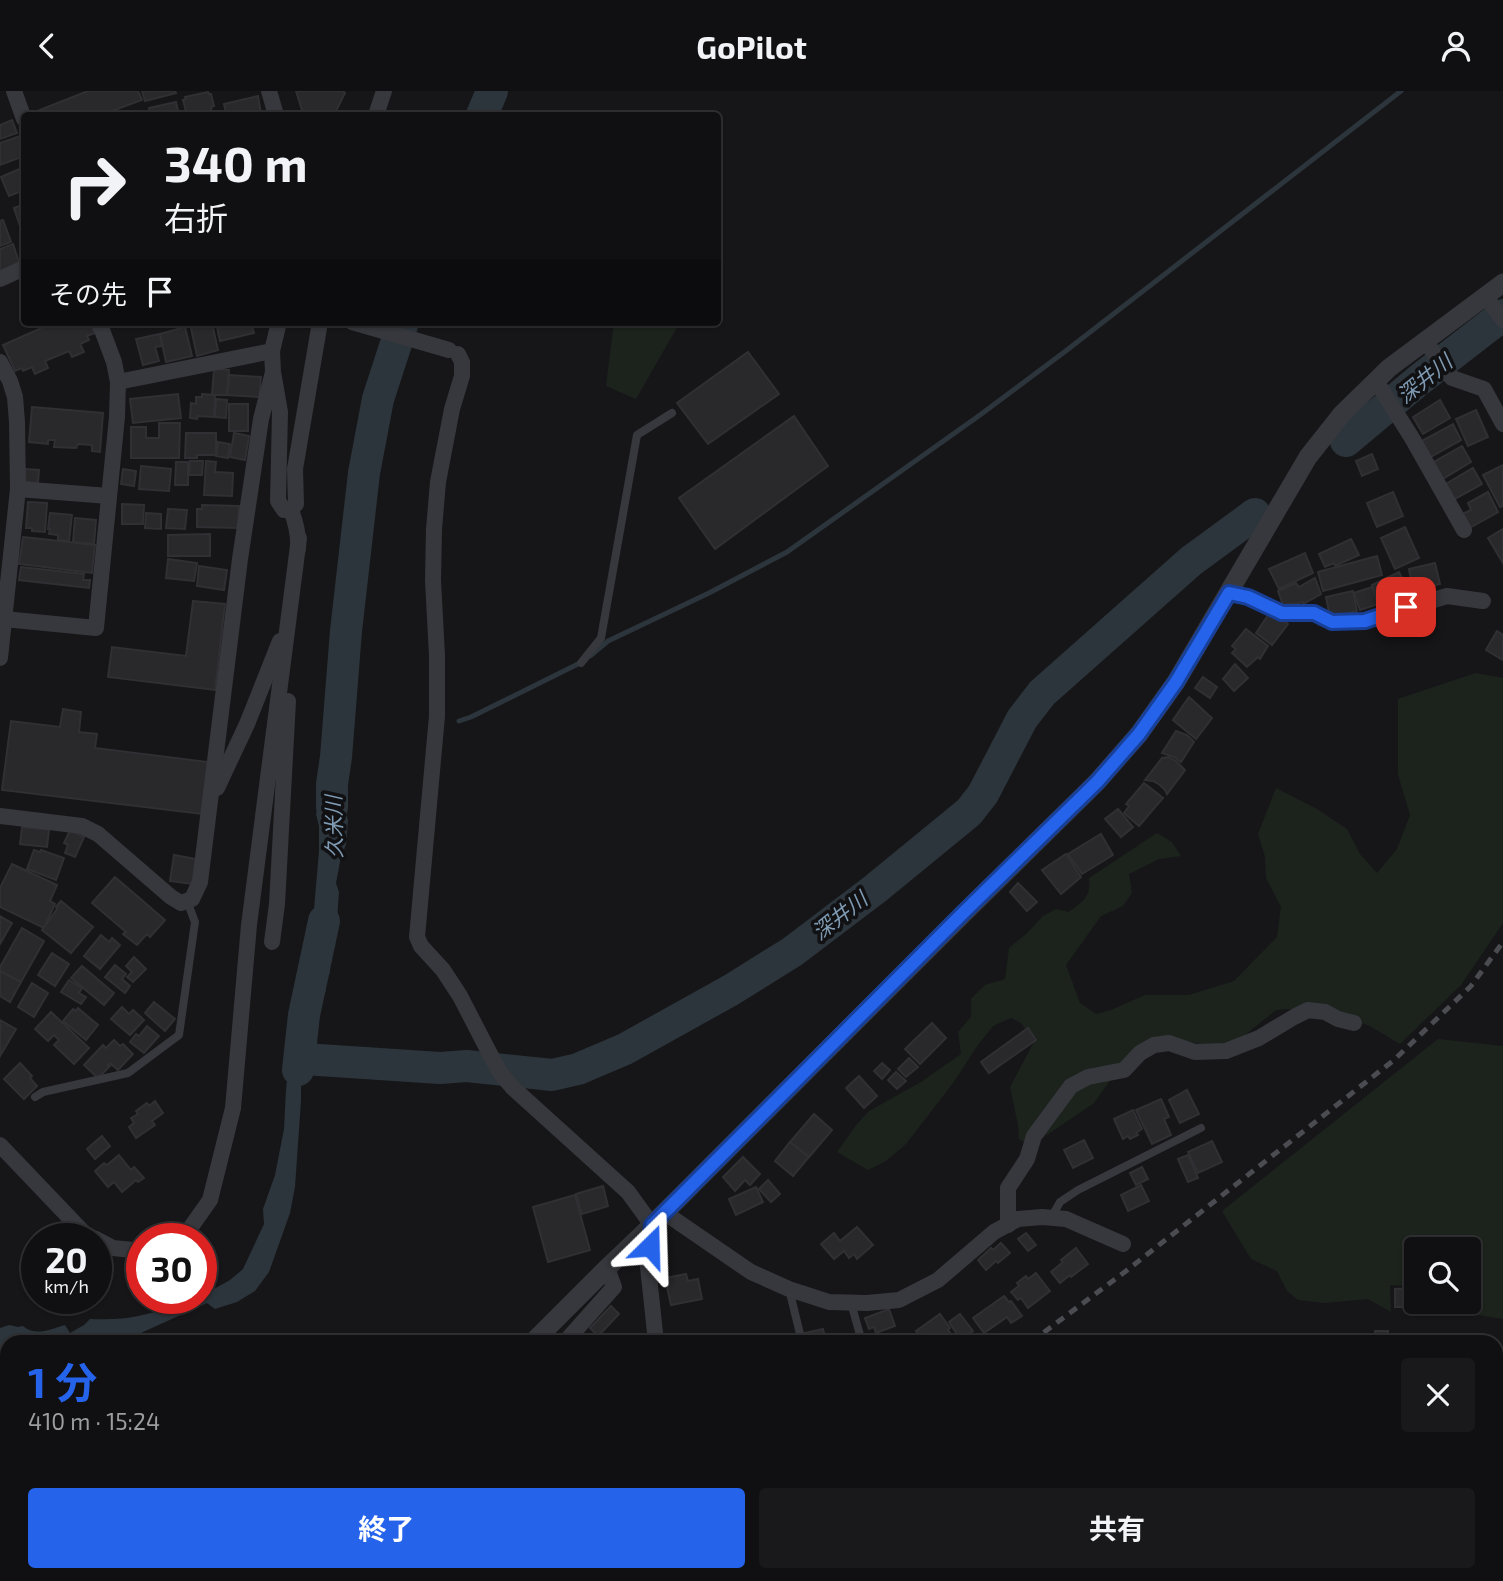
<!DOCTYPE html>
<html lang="ja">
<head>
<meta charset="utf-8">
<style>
  :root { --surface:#101012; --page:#19191b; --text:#f1f3f6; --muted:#9c9d9f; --line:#303032; --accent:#2563eb }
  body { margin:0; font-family:"Exo 2","Noto Sans JP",sans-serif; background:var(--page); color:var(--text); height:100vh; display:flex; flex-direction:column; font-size:26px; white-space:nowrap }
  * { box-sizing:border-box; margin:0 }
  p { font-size:23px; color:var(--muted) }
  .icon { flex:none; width:38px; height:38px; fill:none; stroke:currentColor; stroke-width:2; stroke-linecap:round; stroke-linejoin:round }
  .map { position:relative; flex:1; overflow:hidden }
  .side { position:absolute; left:0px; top:1244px; width:1503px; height:247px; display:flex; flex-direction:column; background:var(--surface); border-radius:21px 21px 0 0; box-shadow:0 2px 5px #0004,0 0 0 2px var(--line) }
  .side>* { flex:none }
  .hud { position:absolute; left:21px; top:21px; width:700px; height:214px; border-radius:7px; box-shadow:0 2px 5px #0004,0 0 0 2px var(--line); background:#101012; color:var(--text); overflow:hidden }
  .fabs { position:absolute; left:1404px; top:1146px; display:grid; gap:14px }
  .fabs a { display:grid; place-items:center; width:77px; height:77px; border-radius:7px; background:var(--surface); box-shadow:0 2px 5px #0004,0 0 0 2px var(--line); font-size:35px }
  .speed { position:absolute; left:21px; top:1132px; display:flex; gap:14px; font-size:35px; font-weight:700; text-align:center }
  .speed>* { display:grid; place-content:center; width:91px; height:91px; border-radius:50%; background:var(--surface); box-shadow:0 2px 5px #0004,0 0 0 2px var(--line); line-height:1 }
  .speed small { font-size:18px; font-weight:400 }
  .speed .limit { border:10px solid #d22; background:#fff; color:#111 }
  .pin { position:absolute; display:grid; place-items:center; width:60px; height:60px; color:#fff; margin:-30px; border-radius:14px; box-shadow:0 4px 10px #0006 }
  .me { position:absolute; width:77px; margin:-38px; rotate:22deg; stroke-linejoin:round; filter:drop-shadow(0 0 5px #0008) }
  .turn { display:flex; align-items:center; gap:24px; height:147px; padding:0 28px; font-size:32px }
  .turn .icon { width:91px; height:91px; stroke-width:2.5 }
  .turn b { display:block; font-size:49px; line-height:60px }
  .then { display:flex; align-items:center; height:66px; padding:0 28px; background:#0003; gap:14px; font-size:26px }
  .round { display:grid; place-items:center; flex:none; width:74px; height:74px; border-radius:7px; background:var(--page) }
  .summary { display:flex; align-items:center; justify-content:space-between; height:119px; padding:0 28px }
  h1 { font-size:42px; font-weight:700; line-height:52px; color:var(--accent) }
  .action { display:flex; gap:14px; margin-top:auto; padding:14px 28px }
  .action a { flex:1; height:80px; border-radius:7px; background:var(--accent); color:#fff; font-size:28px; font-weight:700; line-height:80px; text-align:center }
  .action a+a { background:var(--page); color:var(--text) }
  header { display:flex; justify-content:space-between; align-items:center; height:91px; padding:0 28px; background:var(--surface); font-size:32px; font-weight:700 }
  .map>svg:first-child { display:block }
  .green { fill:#1c231d }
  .water { fill:#2c353c }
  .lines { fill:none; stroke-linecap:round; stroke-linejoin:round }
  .stream { stroke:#2c353c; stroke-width:5 }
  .river { stroke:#2c353c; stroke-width:32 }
  .building { fill:#29292c; stroke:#303034; stroke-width:2 }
  .service { stroke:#37383d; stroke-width:8 }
  .minor { stroke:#37383d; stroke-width:16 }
  .tertiary { stroke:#37383d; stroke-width:19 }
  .rail { stroke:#4a4c52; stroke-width:5; stroke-dasharray:9 7; stroke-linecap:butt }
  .route-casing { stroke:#184099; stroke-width:18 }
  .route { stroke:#2563eb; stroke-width:12 }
  .labels { text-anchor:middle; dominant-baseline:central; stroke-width:7; stroke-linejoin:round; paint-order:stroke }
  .water-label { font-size:21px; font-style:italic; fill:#7f9bb3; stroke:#111113 }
</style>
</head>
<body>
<header><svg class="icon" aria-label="back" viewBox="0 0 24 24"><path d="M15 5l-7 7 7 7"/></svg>GoPilot<svg class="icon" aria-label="person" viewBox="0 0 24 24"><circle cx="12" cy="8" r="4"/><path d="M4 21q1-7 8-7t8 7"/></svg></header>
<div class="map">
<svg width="1503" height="1490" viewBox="0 0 1503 1490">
  <rect width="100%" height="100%" fill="#161618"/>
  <g class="green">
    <path d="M614,231H680L636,308L606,295Z"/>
    <path d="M1476,582L1503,587V832L1461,894L1400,953L1370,935L1318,916L1276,919L1240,948L1215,956L1171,947L1117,980L1094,1012L1038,1050L1032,1056L1019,1048L1018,1034L1010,996L1034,951L1021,932L1011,927L993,935L978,954L953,992L906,1053L886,1070L868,1079L837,1061L857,1033L869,1020L921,991L961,963L958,941L971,926V908L985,894L1005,888L1009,857L1026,843L1043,825L1056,818L1069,821C1083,810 1091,807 1089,787L1157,742L1172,751L1181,765L1159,768L1129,783L1132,802L1123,815L1101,825L1066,874L1080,912L1096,923L1111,919L1145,904H1189L1234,890L1277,846L1281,816L1266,787L1265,766L1258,743L1276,697L1317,718L1347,738L1360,763L1377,782L1397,758L1410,724L1398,684V608Z"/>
    <path d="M1438,948L1503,955V1228L1452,1220V1211H1468V1158H1416V1195L1390,1194L1391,1221L1368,1208L1324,1212L1298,1209L1287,1200L1277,1180L1251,1168L1222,1120Z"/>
    <path d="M1496,1378L1503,1379V1490H1120H1146L1157,1484H1496Z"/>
  </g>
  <g class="water">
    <path d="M329,667L332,668L341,681L342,700L348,730L346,753L340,771L336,792L339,801L335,856L331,859L328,872L330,881L326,891V899L311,934L309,951L347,963L345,979L304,982L301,991V1010L295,1096L290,1122L269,1181L255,1200L237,1211L215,1218L207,1212L121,1251L88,1248L80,1251H7V1284L0,1273V1237L9,1234L18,1236L23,1235C35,1246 51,1238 65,1234L70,1242L84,1234L90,1228C109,1229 128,1228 147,1223C165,1219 183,1208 201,1208V1205L230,1189L243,1178L264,1133L263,1118L275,1084L284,1038L286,999L288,980L311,910L321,889L320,879L305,854L306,843L312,841L319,760V735L316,723L322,702Z"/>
    <path d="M0,1366L5,1376L7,1375V1484H74L79,1490H0Z"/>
  </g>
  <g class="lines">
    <g class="stream">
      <path d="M590,565L608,550L709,502L787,461L980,324L1067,259L1401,0"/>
      <path d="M459,630L471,626L582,571"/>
    </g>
    <g class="river">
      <path d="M482,24L492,0"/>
      <path d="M1346,350L1419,289L1503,224"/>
      <path d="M332,716V693L336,666L346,540L364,382L378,308L403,231"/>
      <path d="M304,968L440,977L467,975L552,984L578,978L625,958L731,899L792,861L875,798L969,721L983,703L1022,628L1042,602L1191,470L1255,423"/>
      <path d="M298,979L304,924L324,830"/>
      <path d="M932,1484L934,1490"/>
      <path d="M542,1490L544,1484"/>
    </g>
  </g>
  <g class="building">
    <path d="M88,0H138L142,9L101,24H38L37,20Z"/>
    <path d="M142,0H175L176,2L145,10Z"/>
    <path d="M296,0H343L345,2L334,24H313L302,19Z"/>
    <path d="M208,1L209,3H211L214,15L211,16L212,24H200L199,21L187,24L183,9L186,8L185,6Z"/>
    <path d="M258,5L261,23L254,24H230L229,22H226L224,13Z"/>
    <path d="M176,11L179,24H151L149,17Z"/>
    <path d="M12,29L17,42L0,48V34Z"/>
    <path d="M23,44L24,49V65L0,74V52Z"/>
    <path d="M24,76V99L9,105L1,86Z"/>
    <path d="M24,113V133L20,135L14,117Z"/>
    <path d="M3,129L11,151L0,155V130Z"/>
    <path d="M13,153L20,174L0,181V158Z"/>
    <path d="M55,231H90L95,242L87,245L89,249L80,253L84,261L72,266L69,260L45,270L48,277L35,283L32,276L23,280L22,277L15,280L3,254Z"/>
    <path d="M239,231H251L254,242L220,250L217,236Z"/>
    <path d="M212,232L218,259L197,265L191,237Z"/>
    <path d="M185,236L192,265L166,271L160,243Z"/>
    <path d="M160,243L162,255L155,256L159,270L143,274L136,248Z"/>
    <path d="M748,261L779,303L708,353L677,312Z"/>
    <path d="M214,278L229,279L227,304H212Z"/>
    <path d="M229,284L261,286L259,306L227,304Z"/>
    <path d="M178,303L181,327L133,332L130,308Z"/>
    <path d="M202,303L215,304L214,326L198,325L197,328L190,327L191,312L196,313V306H202Z"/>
    <path d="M216,308L227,309L226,327L215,326Z"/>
    <path d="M1440,309L1450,327L1423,343L1413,326Z"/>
    <rect x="229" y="313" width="19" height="27"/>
    <path d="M32,316L103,322L100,361L92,360V354L78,353L76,357L54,356L55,349H48V353L29,351Z"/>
    <path d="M1476,319L1488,346L1468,355L1456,328Z"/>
    <path d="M794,325L828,375L715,458L679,407Z"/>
    <path d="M159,332H180L179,367H131V336H146V347H159Z"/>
    <path d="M1453,333L1461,349L1429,367L1420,351Z"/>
    <path d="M186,342H216V364H197V367H185Z"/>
    <path d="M234,342L249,345L245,369L230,366Z"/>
    <path d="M218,351L230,353L228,367L216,365Z"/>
    <path d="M1462,355L1471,371L1441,389L1432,372Z"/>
    <path d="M1372,363L1378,378L1362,385L1356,370Z"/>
    <path d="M190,370H203L202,384H189Z"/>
    <path d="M206,370L216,371L215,381L233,382L232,405L204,404Z"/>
    <path d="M176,371H188V394H175Z"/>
    <path d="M1503,374V415L1500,416L1483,384Z"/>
    <path d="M141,375L171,378L169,400L139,398Z"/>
    <path d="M1473,377L1482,393L1453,409L1444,394Z"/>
    <path d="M25,378L39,379L38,392L24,391Z"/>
    <path d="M123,378L136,380L134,395L121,393Z"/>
    <path d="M1393,401L1403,425L1377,436L1367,412Z"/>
    <path d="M1488,401L1498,421L1466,439L1458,425L1471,419L1468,412Z"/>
    <path d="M28,411L47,412L45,441L32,440V437H26Z"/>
    <path d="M122,413L144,414L143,433H122Z"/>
    <path d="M202,414L239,415L238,437L197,436V418H202Z"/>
    <path d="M168,418L187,419L185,438L166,437Z"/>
    <path d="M50,422L72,424L69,450L58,449V444L49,443L50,438H48Z"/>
    <path d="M146,422L161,423V438L145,437Z"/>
    <path d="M75,427L96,429L94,453L73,451Z"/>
    <path d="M1405,436L1419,467L1395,478L1381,447Z"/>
    <path d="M1503,438V472L1488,447Z"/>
    <path d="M210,443V465H168V444Z"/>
    <path d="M23,446L95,454L92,482L19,473Z"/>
    <path d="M1351,448L1359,464L1335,475L1334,472L1325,476L1319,463Z"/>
    <path d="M1305,462L1313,482L1279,498L1269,478Z"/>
    <path d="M1377,465L1382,484L1323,500L1318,481Z"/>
    <path d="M168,468L197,472L194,490L166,487Z"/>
    <path d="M1435,472L1440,493L1413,499L1409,478Z"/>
    <path d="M199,475L227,479L224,499L197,495Z"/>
    <path d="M21,476L84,483L83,489H90L89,497L19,489Z"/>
    <path d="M1399,481L1409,499L1381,513L1372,494Z"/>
    <path d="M1315,487L1321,503L1303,513V511L1295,513L1294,512L1283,514L1278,500L1296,492L1299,496Z"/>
    <path d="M1372,496L1378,513L1360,519L1354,502Z"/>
    <path d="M1353,500L1357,520L1330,526L1326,506Z"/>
    <path d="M193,510L225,513L215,599L108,586L112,556L186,565Z"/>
    <path d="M1271,520L1288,533L1272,554L1256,542Z"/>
    <path d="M1246,538L1268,555L1260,568L1258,566L1247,576L1232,562L1236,558L1232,555Z"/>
    <path d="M1497,540L1503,544V569L1486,559Z"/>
    <path d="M1235,573L1248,587L1234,600L1223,588Z"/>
    <path d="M1203,586L1217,596L1210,607L1195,597Z"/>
    <path d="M1189,606L1212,627L1196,648L1173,629Z"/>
    <path d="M63,618L81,621L79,641L97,643L95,657L208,671L202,723L2,699L11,630L60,636Z"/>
    <path d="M1176,640L1187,644L1194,651L1181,671L1174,666L1162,662Z"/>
    <path d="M1169,666L1176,670L1185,679L1167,703L1165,699L1160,694L1153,690L1145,689L1162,667Z"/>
    <path d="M1144,692L1163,707L1139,735L1124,722L1129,715L1126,713Z"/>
    <path d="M1118,718L1133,736L1121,746L1105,728Z"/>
    <path d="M22,736L49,739L47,756L20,753Z"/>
    <path d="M70,739L84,746L75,766L65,762L68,754L64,752Z"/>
    <path d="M1101,743L1113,764L1082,783L1068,763Z"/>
    <path d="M34,759L40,761L41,759L64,767L56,789L27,778Z"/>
    <path d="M1066,763L1081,786L1061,803L1042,779Z"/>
    <path d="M174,764L196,768L192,793L170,790Z"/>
    <path d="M12,773L57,794L50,810L55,813L44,837L0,816V797Z"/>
    <path d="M115,786L165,829L150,846L147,843L137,854L123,843L126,841L92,812Z"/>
    <path d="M1018,792L1037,811L1027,820L1010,801Z"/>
    <path d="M61,810L93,836L71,862L42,839L57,818L56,816Z"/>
    <path d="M0,825L12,832L0,853Z"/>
    <path d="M22,837L44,850L21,891L0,880V876Z"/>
    <path d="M101,844L109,851L112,847L120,854L100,878L84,865Z"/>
    <path d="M52,862L69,873L55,895L38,884Z"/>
    <path d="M134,866L146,878L133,891L127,886L132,881L126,875Z"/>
    <path d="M115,874L126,883L122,888L130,895L125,902L105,886Z"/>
    <path d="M82,875L114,902L104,914L71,887Z"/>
    <path d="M0,880L21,891L10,911L0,905Z"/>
    <path d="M69,889L82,897L79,902L86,906L81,913L61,901Z"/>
    <path d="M32,892L48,902L34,926L18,916Z"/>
    <path d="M154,911L175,928L165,940L145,922Z"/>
    <path d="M122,916L129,923L133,919L144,929L130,944L111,928Z"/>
    <path d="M78,917L98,934L86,949L63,930L73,918L76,920Z"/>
    <path d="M51,921L89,957L74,973L54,954L59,949L54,944L48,950L35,938Z"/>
    <path d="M0,929L16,938L0,965Z"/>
    <path d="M932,932L946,947L920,973L905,958Z"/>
    <path d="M147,935L159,945L144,962L130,951L136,943L139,945Z"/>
    <path d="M1028,937L1036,949L989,982L981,971Z"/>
    <path d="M114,949L120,955L123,953L133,963L118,979L110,972L108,974L110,975L98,987L84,974L103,954L106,957Z"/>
    <path d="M909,967L918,976L906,986L898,978Z"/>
    <path d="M20,972L32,985L30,987L37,995L24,1008L4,988Z"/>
    <path d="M882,972L890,979L882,988L874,980Z"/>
    <path d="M896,981L906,990L897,998L888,989Z"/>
    <path d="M859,985L877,1005L864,1017L846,997Z"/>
    <path d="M1187,999L1199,1023L1180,1032L1169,1009Z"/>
    <path d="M1161,1008L1169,1026L1164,1028L1171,1044L1152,1053L1136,1019Z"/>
    <path d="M155,1010L163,1022L152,1030L155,1034L136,1047L129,1036L134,1032L131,1027L138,1023L136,1020L147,1012L149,1015Z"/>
    <path d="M1133,1019L1142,1038L1136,1042L1138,1044L1130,1048L1128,1045L1123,1048L1114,1028Z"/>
    <path d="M814,1023L832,1039L809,1066L790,1051Z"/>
    <path d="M102,1045L110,1055L95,1068L87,1058Z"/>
    <path d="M1084,1049L1093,1067L1073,1077L1064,1059Z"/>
    <path d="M1212,1050L1222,1071L1198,1082L1188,1061Z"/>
    <path d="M790,1051L809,1066L793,1085L775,1070Z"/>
    <path d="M119,1064L131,1079L134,1076L144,1087L138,1091L136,1089L122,1101L114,1091L108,1096L95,1080L104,1072L107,1074Z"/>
    <path d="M1188,1064L1198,1087L1188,1091L1178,1068Z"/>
    <path d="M743,1066L760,1083L750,1094L745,1089L735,1100L723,1086Z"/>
    <path d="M1142,1076L1148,1088L1136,1094L1130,1082Z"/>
    <path d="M768,1089L780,1103L771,1111L759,1098Z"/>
    <path d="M1141,1094L1149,1110L1128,1120L1121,1104Z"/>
    <path d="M603,1095L608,1115L582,1123L576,1103Z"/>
    <path d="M756,1096L763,1111L736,1124L729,1108Z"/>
    <path d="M575,1104L590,1159L548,1171L533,1116Z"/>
    <path d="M857,1136L873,1154L857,1168L854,1163L849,1167L844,1160L834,1168L821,1153L834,1142L840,1150Z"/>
    <path d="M1026,1142L1036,1154L1028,1160L1018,1148Z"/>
    <path d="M1001,1152L1010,1162L998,1172L996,1170L986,1179L978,1169L991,1157L993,1159Z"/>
    <path d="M1076,1157L1088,1173L1071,1186L1070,1184L1060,1192L1051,1181L1063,1171L1061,1169Z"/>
    <path d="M1036,1182L1050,1200L1028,1217L1021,1207L1018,1209L1011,1201L1019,1195L1017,1192L1026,1185L1028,1188Z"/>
    <path d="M686,1183L688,1190L698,1188L702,1208L671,1214L665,1187Z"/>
    <path d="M1416,1197V1211H1422V1216H1395V1198Z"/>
    <path d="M1004,1205L1009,1211L1011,1210L1022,1225L1011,1232L1007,1226L984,1242L973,1227Z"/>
    <path d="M1426,1211H1445V1220L1425,1218Z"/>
    <path d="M611,1215L619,1223L598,1245L590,1237Z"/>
    <path d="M889,1218L895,1235L876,1242L874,1236L869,1238L865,1227Z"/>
    <path d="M940,1223L950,1237L948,1239L957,1251H924L916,1240Z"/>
    <path d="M960,1223L973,1240L961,1249L949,1231Z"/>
    <path d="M823,1238L826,1251H807L805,1242Z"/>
    <path d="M1375,1240H1388V1251H1374Z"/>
    <path d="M1503,1324V1349L1496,1350V1325Z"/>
    <path d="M1074,1484H1097L1099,1490H1076Z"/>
  </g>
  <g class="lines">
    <g class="service">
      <path d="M581,572L601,547L637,344L672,322"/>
      <path d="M35,1006L43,1001L128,982L179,944L195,831L187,810"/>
      <path d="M1051,1127L1060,1111L1078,1099L1201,1037"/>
      <path d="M789,1198L802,1251"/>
      <path d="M851,1212L862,1251"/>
      <path d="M1496,1363L1503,1361"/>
      <path d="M671,1484V1490"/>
      <path d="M796,1484L807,1490"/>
    </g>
    <g class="minor">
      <path d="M14,0L24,28"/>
      <path d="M269,0L276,24"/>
      <path d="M376,24L384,0"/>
      <path d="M0,188L24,177"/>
      <path d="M1485,205L1503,229"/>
      <path d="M279,231L272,260L273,281L280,321L278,410L284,419H291C296,432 299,443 298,458"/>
      <path d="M352,231L449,259"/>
      <path d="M1425,250L1452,287L1484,298L1503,333"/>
      <path d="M458,263L462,271V285L452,318L438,391L434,438L433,489L437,565V625L417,846L421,855L443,879L460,905L491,965L501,983L513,997L628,1101L652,1134L648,1176L656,1251"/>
      <path d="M0,271L10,290L15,306L17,331L18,398L0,567"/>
      <path d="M1376,290L1412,347L1464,439"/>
      <path d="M118,291L272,260"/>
      <path d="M18,398L109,405"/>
      <path d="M291,419L296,413L295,378L320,231"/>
      <path d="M1229,502L1248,506L1282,522H1314L1332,531L1365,530L1447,505L1483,510"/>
      <path d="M4,528L96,537L117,326L118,291L114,271L99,231"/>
      <path d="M217,697L247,633L280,550"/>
      <path d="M0,725L82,735L98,743L171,806L181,812L192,808L200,791L240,468L261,328L273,281"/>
      <path d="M272,851L277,813L288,610"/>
      <path d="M0,1054L85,1143L95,1148"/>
      <path d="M665,1122L751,1181L789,1198L829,1211L867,1212L899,1209L938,1189L994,1141L1018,1128L1042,1126L1066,1128L1123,1153"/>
      <path d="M1008,1134V1097L1027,1068L1034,1045L1071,995L1088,986L1124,979L1140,962L1154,954L1169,952L1195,961L1226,960L1259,947L1294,926L1308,919L1325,921L1338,928L1354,932"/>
      <path d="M96,1148L113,1157L142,1160"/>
      <path d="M176,1148L186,1143L210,1109L233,1017L249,834L299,447"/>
      <path d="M565,1251L614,1196L607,1177"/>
      <path d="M1496,1277L1503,1278"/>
      <path d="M477,1484L481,1490"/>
      <path d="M767,1484H772"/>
      <path d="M942,1484L944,1490"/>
      <path d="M1141,1484L1144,1490"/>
      <path d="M640,1490L642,1484"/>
    </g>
    <g class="tertiary">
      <path d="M533,1251L607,1177L652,1134L962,824L1097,691L1139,643L1176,591L1308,366L1342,323L1389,277L1503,192"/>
      <path d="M361,1490L364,1484"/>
    </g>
    <g class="rail">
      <path d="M1031,1251L1126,1180L1394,969L1471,895L1503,851"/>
      <path d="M715,1490L723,1484"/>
    </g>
  </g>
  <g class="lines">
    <g class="route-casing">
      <path id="route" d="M650,1155L652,1134L961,824L1097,691L1139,643L1176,591L1229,502L1248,506L1282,522H1314L1332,531L1365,530L1406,516"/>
    </g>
    <use href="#route" class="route"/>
  </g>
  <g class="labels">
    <g class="water-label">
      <text transform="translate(1424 287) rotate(-39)">深井川</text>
      <text transform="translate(333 736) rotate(-91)">久米川</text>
      <text transform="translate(839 824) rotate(-38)">深井川</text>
    </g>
  </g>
</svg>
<div class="fabs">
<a><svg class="icon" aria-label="search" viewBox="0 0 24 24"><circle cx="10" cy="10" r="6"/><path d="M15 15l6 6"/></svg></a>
</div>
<div class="speed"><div>20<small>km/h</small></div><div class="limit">30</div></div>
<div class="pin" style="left:1406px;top:516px;background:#d93025"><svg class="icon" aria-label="arrive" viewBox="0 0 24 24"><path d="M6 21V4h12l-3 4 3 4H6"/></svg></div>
<svg class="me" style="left:650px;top:1155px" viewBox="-20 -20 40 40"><path d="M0-17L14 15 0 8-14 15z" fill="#2563eb" stroke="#fff" stroke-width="4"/></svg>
<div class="hud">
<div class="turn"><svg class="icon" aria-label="right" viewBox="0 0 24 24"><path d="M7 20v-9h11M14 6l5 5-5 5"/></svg><div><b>340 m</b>右折</div></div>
<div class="then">その先<svg class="icon" aria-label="arrive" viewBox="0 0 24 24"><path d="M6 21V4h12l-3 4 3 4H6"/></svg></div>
</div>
<section class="side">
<div class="summary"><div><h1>1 分</h1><p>410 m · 15:24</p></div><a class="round"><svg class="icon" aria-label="close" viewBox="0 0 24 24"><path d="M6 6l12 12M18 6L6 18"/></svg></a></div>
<div class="action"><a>終了</a><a>共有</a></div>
</section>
</div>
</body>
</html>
